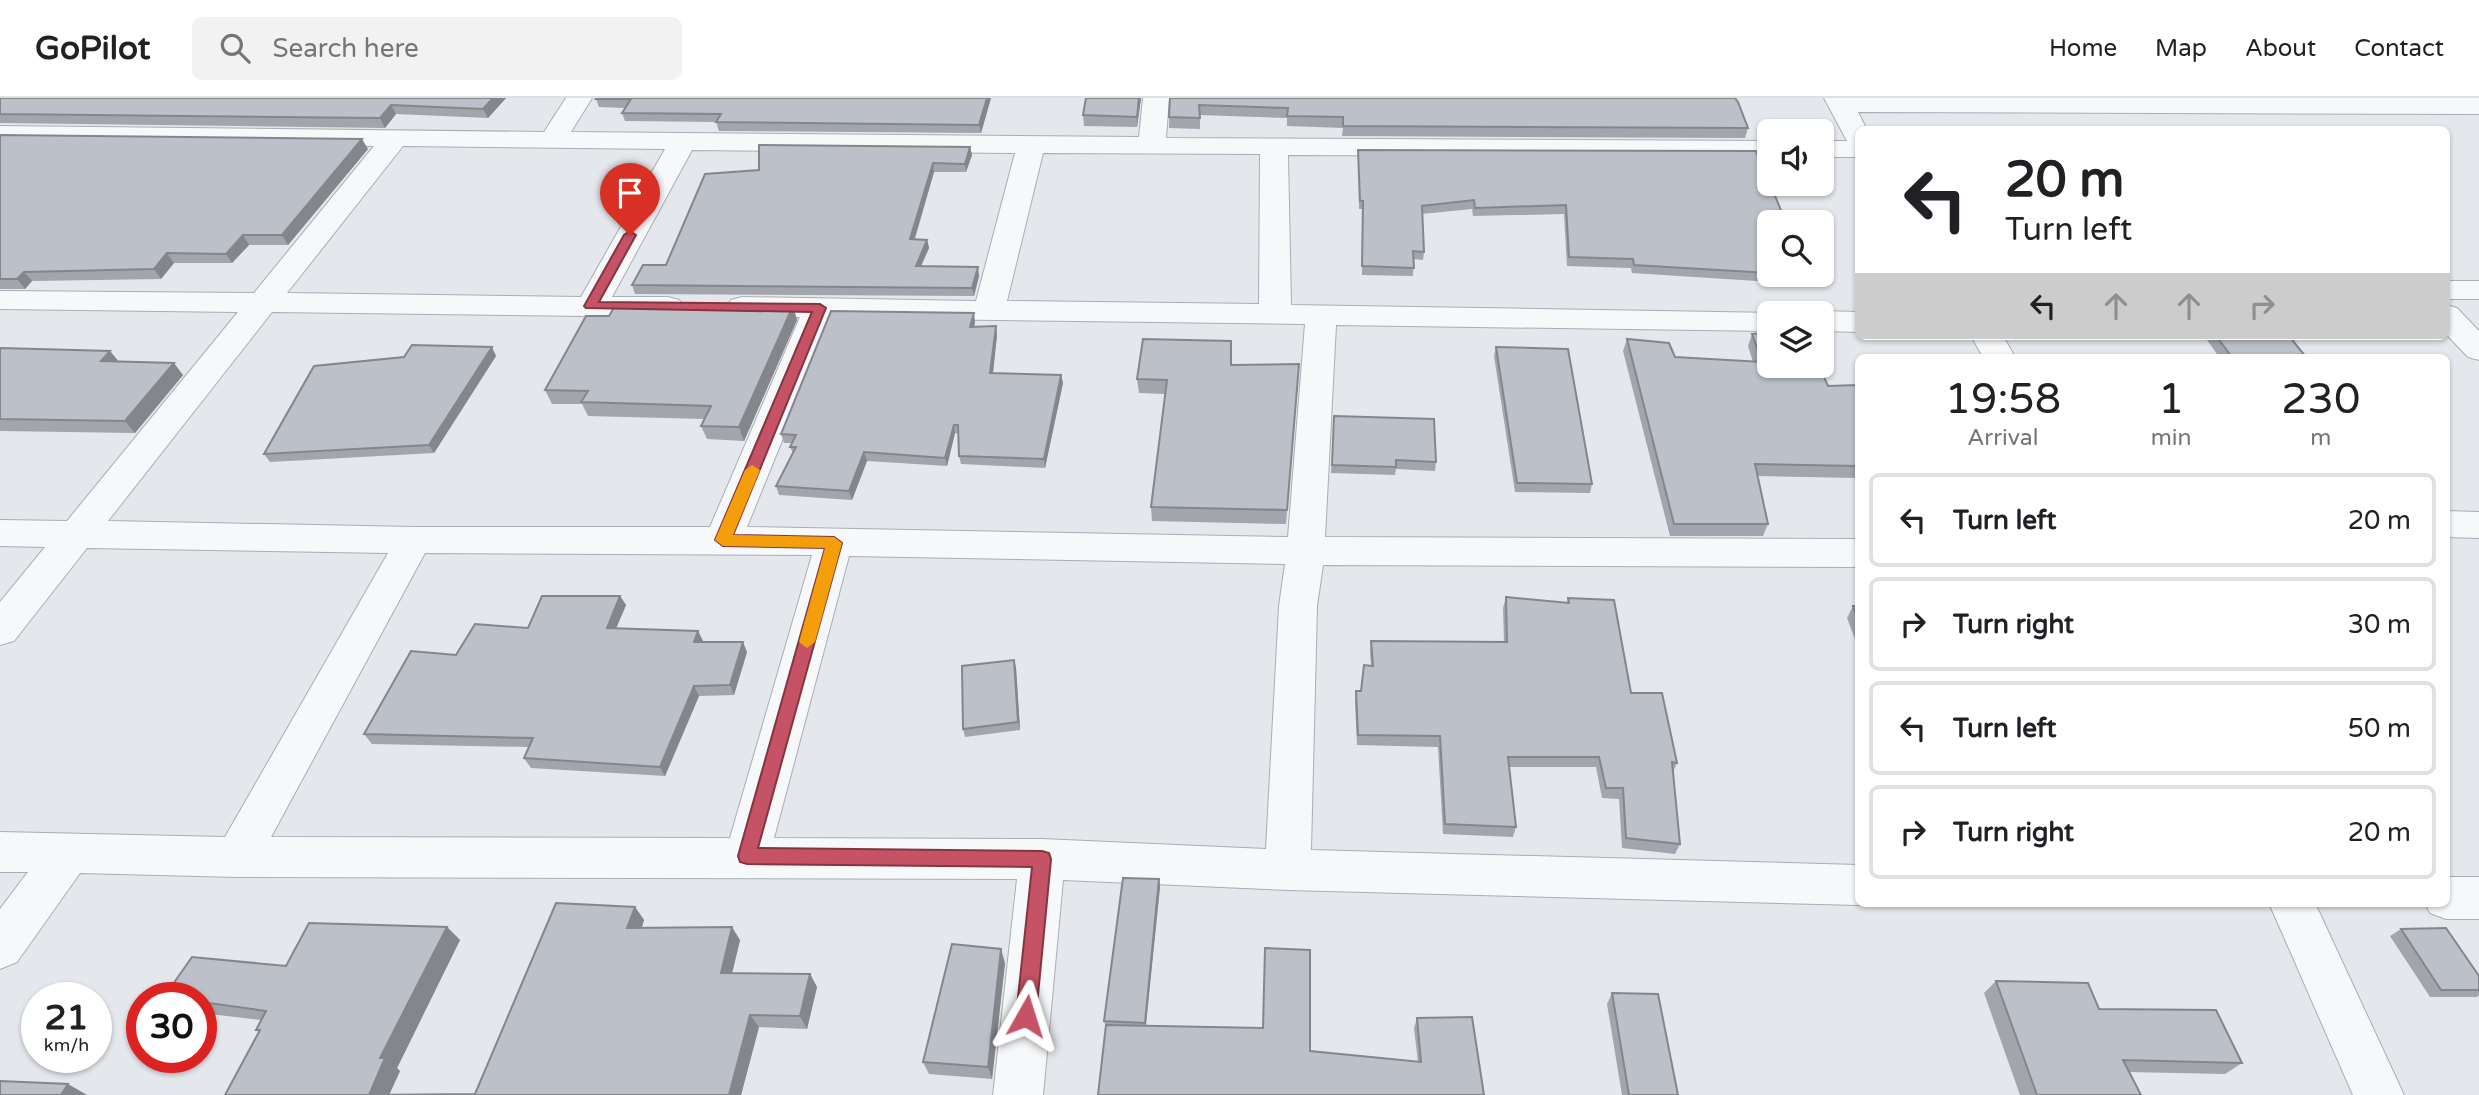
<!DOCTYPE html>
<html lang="en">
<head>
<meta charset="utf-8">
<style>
  :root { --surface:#fff; --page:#f2f2f2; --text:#202124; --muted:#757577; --line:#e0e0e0 }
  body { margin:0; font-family:"Varela Round",sans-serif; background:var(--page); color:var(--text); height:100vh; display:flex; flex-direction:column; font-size:26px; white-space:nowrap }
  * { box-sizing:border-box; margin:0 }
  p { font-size:23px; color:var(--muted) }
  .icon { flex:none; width:38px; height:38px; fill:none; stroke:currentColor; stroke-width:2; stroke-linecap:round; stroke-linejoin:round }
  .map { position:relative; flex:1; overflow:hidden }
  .panel { position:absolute; left:1855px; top:256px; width:595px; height:553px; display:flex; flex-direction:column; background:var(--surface); border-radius:10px; box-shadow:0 2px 5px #0004 }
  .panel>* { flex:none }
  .top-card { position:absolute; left:1855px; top:28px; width:595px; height:214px; border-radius:10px; box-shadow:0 2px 5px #0004; background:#fff; color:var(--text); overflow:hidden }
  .tools { position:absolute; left:1757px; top:21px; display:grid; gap:14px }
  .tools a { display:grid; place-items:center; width:77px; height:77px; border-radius:10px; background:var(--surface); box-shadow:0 2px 5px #0004; font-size:35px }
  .speed { position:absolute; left:21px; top:884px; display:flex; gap:14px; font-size:35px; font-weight:700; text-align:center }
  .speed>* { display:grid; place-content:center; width:91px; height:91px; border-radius:50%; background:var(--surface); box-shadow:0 2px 5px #0004; line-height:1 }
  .speed small { font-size:18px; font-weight:400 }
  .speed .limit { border:10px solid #d22; background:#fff; color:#111 }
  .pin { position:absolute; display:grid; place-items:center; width:60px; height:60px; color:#fff; margin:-72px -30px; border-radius:50% 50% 50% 0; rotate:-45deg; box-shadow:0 0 7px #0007 }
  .pin .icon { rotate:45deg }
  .me { position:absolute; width:77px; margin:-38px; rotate:6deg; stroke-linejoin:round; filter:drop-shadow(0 0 5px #0008) }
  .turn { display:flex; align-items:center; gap:24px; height:147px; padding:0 35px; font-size:32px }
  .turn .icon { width:91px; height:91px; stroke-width:2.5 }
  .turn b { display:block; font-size:49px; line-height:60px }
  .lanes { display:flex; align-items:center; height:66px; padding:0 35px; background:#0003; justify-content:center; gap:35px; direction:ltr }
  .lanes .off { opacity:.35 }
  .eta { display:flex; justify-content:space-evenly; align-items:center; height:119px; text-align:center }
  .eta b { font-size:42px; font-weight:600; line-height:49px }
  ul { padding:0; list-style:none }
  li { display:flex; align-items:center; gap:21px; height:94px; margin:0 14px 10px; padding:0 21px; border:4px solid var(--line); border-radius:10px }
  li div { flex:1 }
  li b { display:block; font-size:26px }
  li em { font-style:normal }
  header { display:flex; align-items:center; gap:42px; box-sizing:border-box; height:98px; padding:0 35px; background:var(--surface); border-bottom:2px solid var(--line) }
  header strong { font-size:33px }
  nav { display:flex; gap:38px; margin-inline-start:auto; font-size:24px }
  .search { width:490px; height:63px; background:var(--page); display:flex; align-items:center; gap:18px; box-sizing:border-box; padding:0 24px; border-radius:10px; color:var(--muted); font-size:26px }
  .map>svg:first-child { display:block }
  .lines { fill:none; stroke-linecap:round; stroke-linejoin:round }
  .minor-casing { stroke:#a9aeb5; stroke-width:2 }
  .minor { fill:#f7f8f9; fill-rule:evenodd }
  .wall { fill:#a2a5ac }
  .shaded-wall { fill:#84868c }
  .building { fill:#bcc0c8; stroke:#84868c; stroke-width:2 }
  .route { fill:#c65365; stroke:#813642; stroke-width:2 }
  .slow { fill:#f59e0b }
</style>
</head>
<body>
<header>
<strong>GoPilot</strong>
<div class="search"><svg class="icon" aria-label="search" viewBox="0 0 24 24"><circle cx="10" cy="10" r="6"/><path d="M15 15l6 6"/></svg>Search here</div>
<nav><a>Home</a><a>Map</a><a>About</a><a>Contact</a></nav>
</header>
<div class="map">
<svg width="2479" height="997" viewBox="0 0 2479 997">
  <rect width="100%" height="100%" fill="#e4e7eb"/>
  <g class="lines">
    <g class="minor-casing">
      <g id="minor">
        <path d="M566,0H592L571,34L1139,39L1143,0H1169L1166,40L1769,43V59L1288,57L1291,207L1777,215H1769V233L1336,227L1325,439L1858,441V469L1323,467L1317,508L1311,752L1858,767V805H1865L1858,807L1288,792L1063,782L1043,997H993L1017,781L237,779L80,775L17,864L0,871V811L28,774H0V734L225,739L388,455L87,450L14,543L0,547V504L45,449L0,448V422L67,423L238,214L0,211V193L254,195L374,48L0,44V28L544,34ZM403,48L665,51L581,199L287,195ZM692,52L1015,55L976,203L742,199L731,202L726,209L731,216L742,219H800L710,429H414L108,423L272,214L668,219L679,216L684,209L679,202L668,199H612ZM1043,55L1260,56L1259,206L1007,203ZM832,220L1305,226L1288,439L747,429ZM425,455L812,457L730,740L271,739ZM849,458L1285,466L1279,508L1266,751L1042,741L774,740Z"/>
        <path d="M1824,0H2479V16L1858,14L1867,32H1858V59H1822V43H1847Z"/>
        <rect x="2446" y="183" width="33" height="18"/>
        <path d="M2446,207L2457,210L2479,233V262L2468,259L2446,236Z"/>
        <path d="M1822,213L1858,214V234L1822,233V215H1814Z"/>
        <path d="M1971,238H2003L2015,259H1983Z"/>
        <path d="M2446,413L2479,414V440L2446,439Z"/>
        <path d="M2446,779H2479V821H2446L2430,815L2425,805H2446Z"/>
        <path d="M2269,805H2315L2404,997H2353Z"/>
      </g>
    </g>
    <use href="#minor" class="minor"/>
  </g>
  <g class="wall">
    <path d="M0,0H506L488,20L396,16L385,30L0,25Z"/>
    <path d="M991,0L981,35L719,33L716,24L625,23L622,15L625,10L599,9L596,1Z"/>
    <path d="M1141,0L1137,29L1084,28L1083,17Z"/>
    <path d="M1170,0L1748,30L1745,40L1342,38L1343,30L1287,28V20L1200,17V31L1169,30Z"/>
    <path d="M0,37L368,51L288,147H249L232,165H174L161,181L32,183L25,191H0Z"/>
    <path d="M970,49L972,57L966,74H934L915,141L927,142L929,150L921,168L979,178L974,198L635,196L632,187L666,167L759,72Z"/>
    <path d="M1358,52L1769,124V177L1808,178L1804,186L1632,175L1631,170L1567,168L1564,116L1473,118L1472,111L1422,116L1424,154L1423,162L1414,161L1413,178L1362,177L1363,111H1359Z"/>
    <path d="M793,208L797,222L744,343L707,341L701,328L704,321L588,318L582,306H552L545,292L609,218Z"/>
    <path d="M975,224L974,229L996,228L997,237L993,275L1061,277L1063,285L1045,370L961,366L959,358L958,336L955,335L947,368L867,363L852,402L779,397L776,388L793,355L790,349L792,345H784L781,336Z"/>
    <path d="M1752,236L1828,288L1858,287V380L1758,378L1768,426L1763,438H1670L1623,253L1627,241L1675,259L1753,264L1748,248Z"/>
    <path d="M2210,238H2289L2306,259H2219L2207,242Z"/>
    <path d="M1496,249L1592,386L1590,395L1515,394L1494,258Z"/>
    <path d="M0,250L119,263L183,277L135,335L0,333Z"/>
    <path d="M496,258L434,355L270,364L264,356Z"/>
    <path d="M1299,266L1286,426L1152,423L1151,409L1165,296L1139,295L1137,281L1231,267Z"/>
    <path d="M1334,318L1436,364L1435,373L1396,371L1395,377L1331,375Z"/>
    <path d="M620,498L626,507L616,530L698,533L703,543L702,544L747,554L734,597L699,598L665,678L531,670L524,660L529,649L372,646L364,636L456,557Z"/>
    <path d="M1506,499L1567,505L1568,500L1677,665L1673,674L1680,746L1675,756L1622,750L1619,701L1602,700L1596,669H1509L1516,729L1513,739L1443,736L1438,649L1357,647L1355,604L1356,593H1361L1371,567L1370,553L1371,543L1504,544L1503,510Z"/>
    <path d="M1853,508H1858V549L1847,520Z"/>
    <path d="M1014,562L1016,570L1020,632L965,639L963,631Z"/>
    <path d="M1159,781L1160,789L1146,928L1310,953L1418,964L1414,930L1417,920L1484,997L1106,930L1104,923Z"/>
    <path d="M635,809L644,822L642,830L740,842L732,875L810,876L817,889L807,931L759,929L741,997H225L259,934L256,932L261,922L201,915V900L286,868L447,829L460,842L397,970L400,973L389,997L475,996Z"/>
    <path d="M2401,831L2479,878V897L2477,899H2430L2390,838Z"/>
    <path d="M1005,865L992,981L929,976L923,964Z"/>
    <path d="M1996,883L2099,911L2242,965L2225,976L2129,974L2141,997H2020L1984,895Z"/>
    <path d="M1612,895L1678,997H1622L1607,906Z"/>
  </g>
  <g class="shaded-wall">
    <path d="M493,0H506L488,20L483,11Z"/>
    <path d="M987,0H991L981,35L979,27Z"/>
    <path d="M1139,0H1141L1137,29V19Z"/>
    <path d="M391,7L396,16L385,30L380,20Z"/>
    <path d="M362,41L368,51L288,147L282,137Z"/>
    <path d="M970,49L972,57L966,74L965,66Z"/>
    <path d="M933,65L934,74L912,149L910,141Z"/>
    <path d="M243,137L249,147L232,165L226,156Z"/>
    <path d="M927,142L929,150L917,177L916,168Z"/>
    <path d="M167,155L174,165L161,181L154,171Z"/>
    <path d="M978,169L979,178L974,198L972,190Z"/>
    <path d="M24,174L32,183L25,191L17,181Z"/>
    <path d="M793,208L797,222L744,343L739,329Z"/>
    <path d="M974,215L975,224L972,238L970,229Z"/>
    <path d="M996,228L997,237L992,283L990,275Z"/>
    <path d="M492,249L496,258L434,355L429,347Z"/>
    <path d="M110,253L120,265L101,263Z"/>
    <path d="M174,265L183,277L135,335L125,323Z"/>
    <path d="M1061,277L1063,285L1045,370L1044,361Z"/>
    <path d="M954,327L955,335L947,368L945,360Z"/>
    <path d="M864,354L867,363L852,402L849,393Z"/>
    <path d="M620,498L626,507L612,540L607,530Z"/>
    <path d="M698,533L703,543L698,554L694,544Z"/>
    <path d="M743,544L747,554L734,597L730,587Z"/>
    <path d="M1014,562L1016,570L1020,632L1018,624Z"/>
    <path d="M694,588L699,598L665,678L660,669Z"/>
    <path d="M1159,781L1160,789L1145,932V925Z"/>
    <path d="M635,809L644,822L636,844L627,830Z"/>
    <path d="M447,829L460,842L397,970L400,973L389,997H369L380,960Z"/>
    <path d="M732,829L740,842L729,888L721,875Z"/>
    <path d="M1001,851L1005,865L992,981L988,969Z"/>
    <path d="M810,876L817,889L807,931L800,918Z"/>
    <path d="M750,917L759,929L741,997H729Z"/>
    <path d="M68,986L87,997H61Z"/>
  </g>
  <g class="building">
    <path d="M0,0H493L483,11L391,7L380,20L0,16Z"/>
    <path d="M597,0H987L979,27L716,24L721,16L622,15L631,1H596Z"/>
    <path d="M1086,0H1139L1137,19L1083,17Z"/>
    <path d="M1170,0H1735L1738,4L1748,30L1343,28V19L1287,18L1288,10L1199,7L1200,20L1169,19Z"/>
    <path d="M0,37L362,41L282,137H243L226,156L167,155L154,171L24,174L17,181H0Z"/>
    <path d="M759,47L970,49L965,66L933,65L910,141L927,142L916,168L978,169L972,190L632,187L643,167H666L705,76L759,72Z"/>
    <path d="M1358,52L1756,53L1786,124H1769V175L1634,167L1633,161L1569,159L1566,107L1475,110L1474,102L1422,108L1424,154L1413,153L1414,170L1362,168L1363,103H1360Z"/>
    <path d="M616,206L793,208L739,329L701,328L711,308L581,304L588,293L545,292L586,218H609Z"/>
    <path d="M831,213L974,215L970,229L996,228L990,275L1061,277L1044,361L959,358L958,327H954L945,360L864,354L849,393L776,388L796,349H790L796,337L781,336Z"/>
    <path d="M1769,235V268H1819L1828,288L1858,287V368L1755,366L1768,426H1674L1627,241L1669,245L1675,259L1762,264L1752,236Z"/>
    <path d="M2216,238H2289L2306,259H2232Z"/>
    <path d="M1143,241L1231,243V267L1299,266L1287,412L1151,409L1167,282L1137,281Z"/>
    <path d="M412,247L492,249L429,347L264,356L314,268L404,259Z"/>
    <path d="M1496,249L1568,251L1592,386L1517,385Z"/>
    <path d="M0,250L110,253L101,263L174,265L125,323L0,321Z"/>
    <path d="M1334,318L1434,321L1436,364L1396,362V369L1332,367Z"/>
    <path d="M542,498H620L607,530L698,533L694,544H743L730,587L694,588L660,669L524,660L533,640L364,636L411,553L456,557L475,526L528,530Z"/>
    <path d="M1506,499L1569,505L1568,500L1614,502L1631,595H1662L1677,665L1672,664L1680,746L1626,740L1623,690H1606L1599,659H1508L1516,729L1445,726L1440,638L1358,637L1356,593H1361L1364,567L1373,568L1371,543L1507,544Z"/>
    <path d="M1853,508H1858V522Z"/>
    <path d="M1014,562L1018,624L963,631L962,568Z"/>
    <path d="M1123,780L1159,781L1145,925L1104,923Z"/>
    <path d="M556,805L635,809L627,830L732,829L721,875L810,876L800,918L750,917L729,997H225L260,932H256L266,913L201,904V900L164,899L192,859L286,868L309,825L447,829L380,960H385L369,997L475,996Z"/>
    <path d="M2446,830L2479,878V892H2441L2401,831Z"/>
    <path d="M952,846L1001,851L988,969L923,964Z"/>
    <path d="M1265,850L1310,852V953L1421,964L1417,920L1472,919L1484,997H1098L1106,927L1263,930Z"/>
    <path d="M1996,883L2088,885L2099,911L2216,912L2242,965L2123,962L2141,997H2037Z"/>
    <path d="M1612,895L1658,896L1678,997H1629Z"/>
    <path d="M0,983L68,986L61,997H0Z"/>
  </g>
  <path class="route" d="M630,133L636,137L599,204L820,206L826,210L733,437L834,439L842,445L758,750L1042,753L1049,755L1051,761L1036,918L1033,925L1026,928L1019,925L1016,918L1032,769L747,766L740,764L738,758L825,450L723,448L715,442L812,214L586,210L584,208L624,137Z"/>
  <path class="slow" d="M752,367L760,372L733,437L834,439L842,445L815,544L807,550L799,544L825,450L723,448L715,442L745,372Z"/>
</svg>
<div class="tools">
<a><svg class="icon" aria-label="sound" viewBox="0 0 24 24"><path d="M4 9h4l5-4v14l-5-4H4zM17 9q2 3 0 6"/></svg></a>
<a><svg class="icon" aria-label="search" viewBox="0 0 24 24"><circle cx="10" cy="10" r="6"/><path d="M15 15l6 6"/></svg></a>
<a><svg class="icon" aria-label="layers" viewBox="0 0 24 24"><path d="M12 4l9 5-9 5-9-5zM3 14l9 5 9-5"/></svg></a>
</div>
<div class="speed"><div>21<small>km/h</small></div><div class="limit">30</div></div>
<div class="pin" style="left:630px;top:137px;background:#d93025"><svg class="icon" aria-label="arrive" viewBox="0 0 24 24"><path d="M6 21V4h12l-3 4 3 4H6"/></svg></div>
<svg class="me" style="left:1026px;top:918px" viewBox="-20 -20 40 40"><path d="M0-17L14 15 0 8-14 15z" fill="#c65365" stroke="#fff" stroke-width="4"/></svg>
<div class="top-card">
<div class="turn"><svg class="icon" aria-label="left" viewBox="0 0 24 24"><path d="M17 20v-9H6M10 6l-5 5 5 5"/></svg><div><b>20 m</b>Turn left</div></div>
<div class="lanes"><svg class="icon" aria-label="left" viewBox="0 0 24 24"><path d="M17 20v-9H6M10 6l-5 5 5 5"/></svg><svg class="icon off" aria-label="ahead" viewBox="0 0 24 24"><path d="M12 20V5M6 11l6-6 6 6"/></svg><svg class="icon off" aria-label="ahead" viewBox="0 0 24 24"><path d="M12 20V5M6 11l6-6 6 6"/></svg><svg class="icon off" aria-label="right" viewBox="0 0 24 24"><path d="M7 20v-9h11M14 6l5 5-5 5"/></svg></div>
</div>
<section class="panel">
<div class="eta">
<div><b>19:58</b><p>Arrival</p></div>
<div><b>1</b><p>min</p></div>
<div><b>230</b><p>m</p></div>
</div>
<ul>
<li><svg class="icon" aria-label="left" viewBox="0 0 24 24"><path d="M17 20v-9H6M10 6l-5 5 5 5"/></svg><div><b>Turn left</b></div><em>20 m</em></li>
<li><svg class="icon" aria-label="right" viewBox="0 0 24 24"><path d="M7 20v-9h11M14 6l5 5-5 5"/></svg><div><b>Turn right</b></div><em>30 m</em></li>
<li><svg class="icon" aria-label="left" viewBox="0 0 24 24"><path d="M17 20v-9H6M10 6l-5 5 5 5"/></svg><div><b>Turn left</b></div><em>50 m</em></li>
<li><svg class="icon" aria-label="right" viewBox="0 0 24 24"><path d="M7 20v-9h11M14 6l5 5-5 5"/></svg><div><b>Turn right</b></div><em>20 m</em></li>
</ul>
</section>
</div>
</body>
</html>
